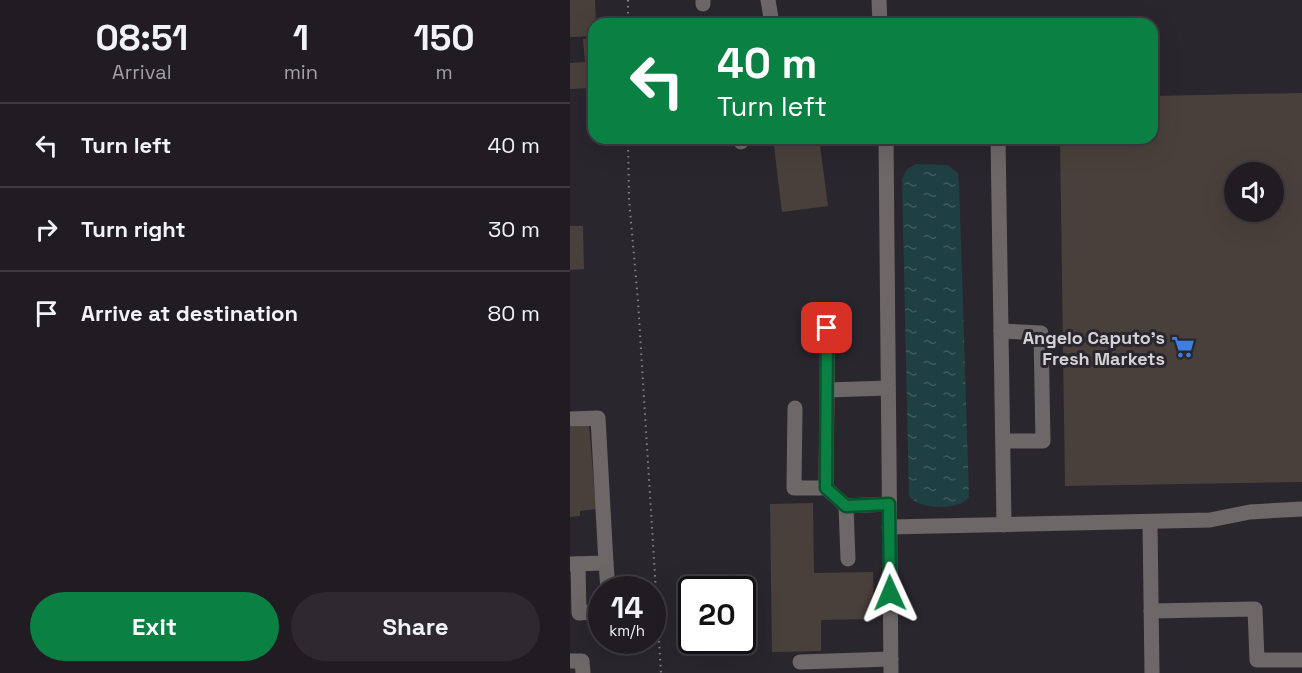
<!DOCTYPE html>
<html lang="en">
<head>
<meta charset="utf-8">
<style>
  :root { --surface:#201c22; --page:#2d292f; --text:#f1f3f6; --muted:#a2a1a5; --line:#3d3a40; --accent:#0b8043 }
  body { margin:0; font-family:"Space Grotesk",sans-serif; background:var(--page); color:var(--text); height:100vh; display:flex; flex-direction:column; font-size:22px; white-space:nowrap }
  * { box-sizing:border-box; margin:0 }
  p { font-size:20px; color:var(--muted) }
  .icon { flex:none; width:33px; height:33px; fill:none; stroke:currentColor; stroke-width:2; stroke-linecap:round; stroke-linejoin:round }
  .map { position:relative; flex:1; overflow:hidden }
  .drawer { display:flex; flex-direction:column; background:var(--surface); width:570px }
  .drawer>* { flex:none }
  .top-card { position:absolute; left:18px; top:18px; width:570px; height:126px; border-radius:18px; box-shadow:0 6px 24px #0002,0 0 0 2px var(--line); background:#0b8043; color:#fff; overflow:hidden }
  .controls { position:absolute; left:654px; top:162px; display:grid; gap:12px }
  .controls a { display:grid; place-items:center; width:60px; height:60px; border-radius:50%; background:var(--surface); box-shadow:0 6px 24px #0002,0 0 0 2px var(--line); font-size:30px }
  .speed { position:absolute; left:18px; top:576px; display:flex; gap:12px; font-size:30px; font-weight:700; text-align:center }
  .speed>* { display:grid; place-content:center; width:78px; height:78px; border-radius:50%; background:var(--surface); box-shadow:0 6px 24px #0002,0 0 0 2px var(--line); line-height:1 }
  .speed small { font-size:15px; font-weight:400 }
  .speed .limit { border:3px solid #111; border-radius:9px; background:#fff; color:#111 }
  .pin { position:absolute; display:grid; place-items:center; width:51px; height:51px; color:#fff; margin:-26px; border-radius:12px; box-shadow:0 3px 9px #0006 }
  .me { position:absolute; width:66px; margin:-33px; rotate:359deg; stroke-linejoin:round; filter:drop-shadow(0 0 4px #0008) }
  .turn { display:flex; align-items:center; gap:21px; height:126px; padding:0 30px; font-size:27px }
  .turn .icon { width:78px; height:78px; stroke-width:2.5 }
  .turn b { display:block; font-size:42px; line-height:51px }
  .eta { display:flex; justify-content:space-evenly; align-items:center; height:102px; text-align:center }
  .eta b { font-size:36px; font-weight:800; line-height:42px }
  .button { display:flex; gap:12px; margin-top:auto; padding:12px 30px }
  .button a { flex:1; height:69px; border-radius:36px; background:var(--accent); color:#fff; font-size:24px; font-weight:800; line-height:69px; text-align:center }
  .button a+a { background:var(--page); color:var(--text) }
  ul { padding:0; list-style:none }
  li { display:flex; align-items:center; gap:18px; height:84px; padding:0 30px; border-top:2px solid var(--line) }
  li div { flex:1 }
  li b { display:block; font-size:22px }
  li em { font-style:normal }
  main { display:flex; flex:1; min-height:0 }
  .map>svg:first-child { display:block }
  .water { fill:url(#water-ripples) }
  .building { fill:#4a403b; fill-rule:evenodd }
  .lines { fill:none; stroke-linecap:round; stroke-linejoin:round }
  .path { stroke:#86838a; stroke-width:2; stroke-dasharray:1.5 4.5; stroke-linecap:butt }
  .minor { stroke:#6d6768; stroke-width:15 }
  .route-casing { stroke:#07532c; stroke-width:15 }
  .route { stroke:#0b8043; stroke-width:10 }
  .labels { text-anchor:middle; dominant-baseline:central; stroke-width:6; stroke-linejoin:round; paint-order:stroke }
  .poi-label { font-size:18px; font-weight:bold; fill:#d4d1d7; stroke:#2a262e; text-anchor:end }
</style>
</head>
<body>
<main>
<section class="drawer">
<div class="eta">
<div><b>08:51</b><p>Arrival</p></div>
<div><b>1</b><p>min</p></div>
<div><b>150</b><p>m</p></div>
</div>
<ul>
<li><svg class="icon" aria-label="left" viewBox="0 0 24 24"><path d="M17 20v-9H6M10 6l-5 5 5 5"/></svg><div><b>Turn left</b></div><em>40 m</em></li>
<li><svg class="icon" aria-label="right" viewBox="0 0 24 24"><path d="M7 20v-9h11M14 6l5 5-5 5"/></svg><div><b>Turn right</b></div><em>30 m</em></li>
<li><svg class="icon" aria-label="arrive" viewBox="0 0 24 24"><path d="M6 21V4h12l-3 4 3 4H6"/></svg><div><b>Arrive at destination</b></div><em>80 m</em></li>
</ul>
<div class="button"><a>Exit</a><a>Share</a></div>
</section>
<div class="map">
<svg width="732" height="673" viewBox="0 0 732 673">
  <defs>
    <pattern id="water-ripples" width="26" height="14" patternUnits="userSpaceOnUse" patternTransform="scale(1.5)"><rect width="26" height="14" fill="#1e4042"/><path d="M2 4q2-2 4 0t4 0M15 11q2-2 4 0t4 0" fill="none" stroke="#3e5b5d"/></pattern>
  </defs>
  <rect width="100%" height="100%" fill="#2a262e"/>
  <path class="water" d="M347,164L378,165L388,173L389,182L399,497C390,511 348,510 339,496L332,179L337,169Z"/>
  <g class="building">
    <path d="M0,0H25L26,24H24V36L0,37Z"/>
    <path d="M13,39H24V63H20L22,88L0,89V63L15,62Z"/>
    <path d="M732,93V482L495,486L490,138H582V96ZM664,172H704V212H664Z"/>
    <path d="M203,138H249L258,206L212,212Z"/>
    <path d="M0,226H13L14,269L0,270Z"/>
    <path d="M19,425L26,509L10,511V516L0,517V427Z"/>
    <path d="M243,503L244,573L303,572L304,619L251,620V651L202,652L200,504Z"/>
  </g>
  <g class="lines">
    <g class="path">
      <path d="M58,0V24"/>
      <path d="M58,138L59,199L68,301L91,673"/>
    </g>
    <g class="minor">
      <path d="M133,0V4"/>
      <path d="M198,0L202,24"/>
      <path d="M309,0L310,24"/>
      <path d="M316,138L321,673"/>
      <path d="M428,138L434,525"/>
      <path d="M171,142L173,138"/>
      <path d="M257,328V390"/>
      <path d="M431,331L471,333L473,441H433"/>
      <path d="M318,388L257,390L256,488L276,506L319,504"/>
      <path d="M225,408L224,488H256"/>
      <path d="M0,419L28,418L36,563L0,564"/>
      <path d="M276,506L278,559"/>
      <path d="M580,523L582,673"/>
      <path d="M319,527L640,520L680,512L732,509"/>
      <path d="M36,563L38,590"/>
      <path d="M8,564L9,613L32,611"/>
      <path d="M581,611L685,609L687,660H732"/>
      <path d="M0,661H12L13,673"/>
      <path d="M230,662L321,659"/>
    </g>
  </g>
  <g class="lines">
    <g class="route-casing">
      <path id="route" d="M257,328L256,488L276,506L319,504L320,593"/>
    </g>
    <use href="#route" class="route"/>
  </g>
  <defs>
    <g id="supermarket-bare" transform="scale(1.8)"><path d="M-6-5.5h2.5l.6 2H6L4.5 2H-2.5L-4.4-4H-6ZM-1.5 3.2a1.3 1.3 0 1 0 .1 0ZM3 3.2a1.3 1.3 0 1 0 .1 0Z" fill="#3f7fe0" stroke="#2a262e" stroke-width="2.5" paint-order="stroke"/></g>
  </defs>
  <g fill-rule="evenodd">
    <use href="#supermarket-bare" x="613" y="347"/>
  </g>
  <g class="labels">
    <g class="poi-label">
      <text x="595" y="337">Angelo Caputo's<tspan x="595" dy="21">Fresh Markets</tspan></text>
    </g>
  </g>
</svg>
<div class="controls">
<a><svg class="icon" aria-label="sound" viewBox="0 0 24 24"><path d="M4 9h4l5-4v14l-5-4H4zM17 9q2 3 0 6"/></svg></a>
</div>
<div class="speed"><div>14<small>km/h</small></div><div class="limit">20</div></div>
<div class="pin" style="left:257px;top:328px;background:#d93025"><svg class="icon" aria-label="arrive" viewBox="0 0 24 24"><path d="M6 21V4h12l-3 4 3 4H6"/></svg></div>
<svg class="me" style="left:320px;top:593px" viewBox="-20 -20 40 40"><path d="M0-17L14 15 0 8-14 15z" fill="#0b8043" stroke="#fff" stroke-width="4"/></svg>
<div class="top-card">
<div class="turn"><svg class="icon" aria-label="left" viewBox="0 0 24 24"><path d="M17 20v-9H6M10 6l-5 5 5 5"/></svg><div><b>40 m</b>Turn left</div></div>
</div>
</div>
</main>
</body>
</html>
